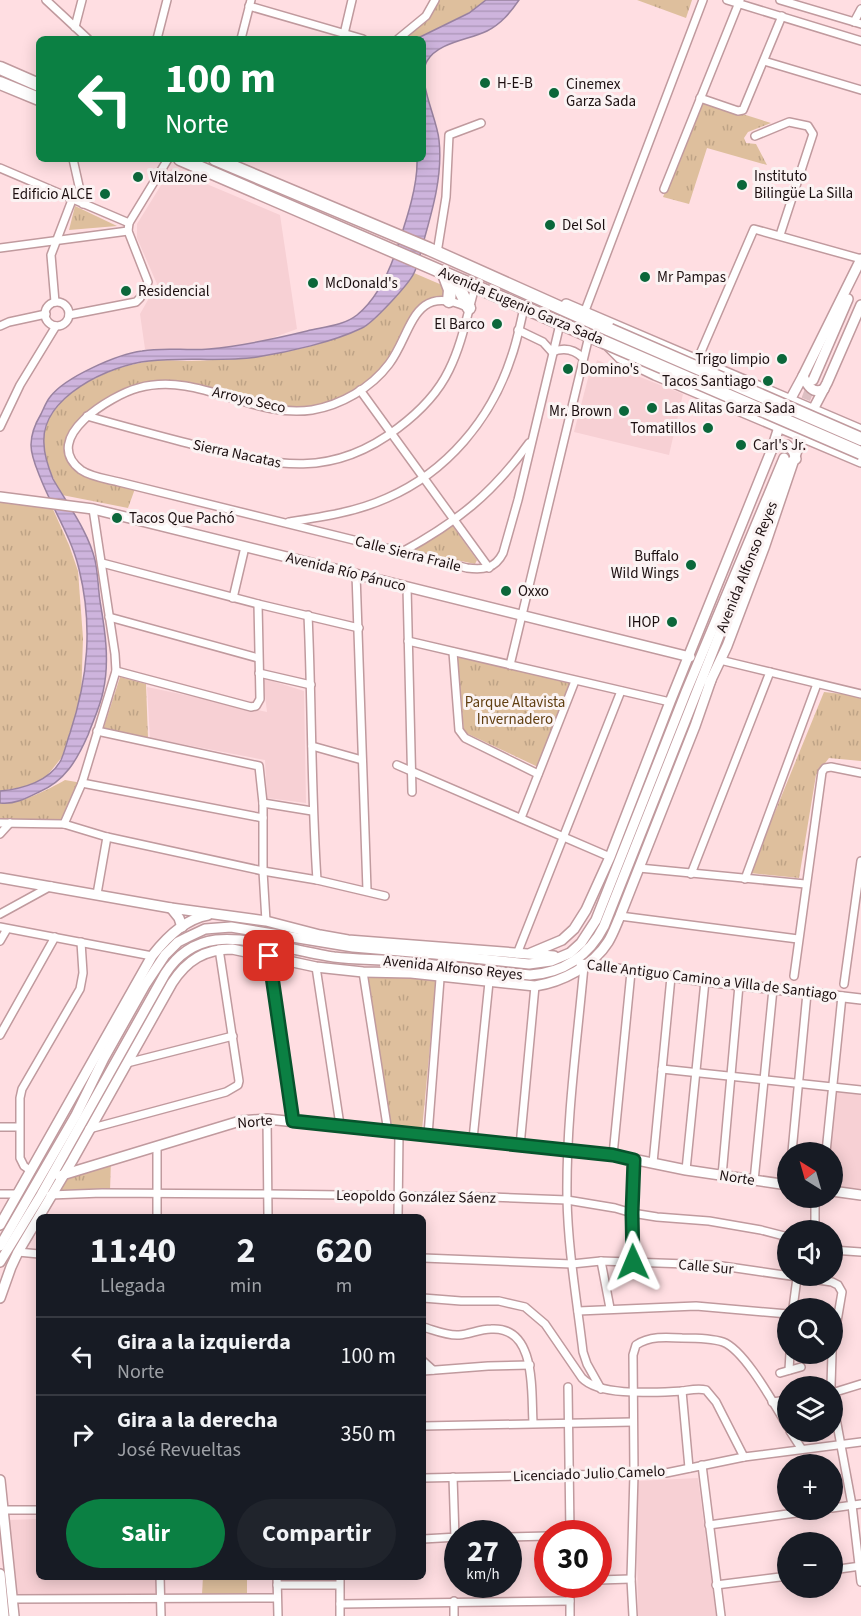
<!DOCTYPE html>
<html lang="es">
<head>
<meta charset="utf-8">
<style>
  :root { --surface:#171b24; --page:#20242c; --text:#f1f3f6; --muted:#9ea1a6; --line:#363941; --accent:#0b8043 }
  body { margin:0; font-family:"Source Sans 3",sans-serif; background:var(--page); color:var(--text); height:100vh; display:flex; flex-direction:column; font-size:22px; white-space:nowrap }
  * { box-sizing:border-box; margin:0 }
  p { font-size:20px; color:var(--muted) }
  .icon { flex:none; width:33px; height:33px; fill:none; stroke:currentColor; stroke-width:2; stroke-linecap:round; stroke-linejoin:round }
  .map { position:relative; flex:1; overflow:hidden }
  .sheet { position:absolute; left:36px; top:1214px; width:390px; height:366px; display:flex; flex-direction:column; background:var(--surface); border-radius:9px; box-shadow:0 3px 15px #0003 }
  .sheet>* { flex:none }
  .guide { position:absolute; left:36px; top:36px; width:390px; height:126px; border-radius:9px; box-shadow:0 3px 15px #0003; background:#0b8043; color:#fff; overflow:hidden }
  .needle { width:39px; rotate:323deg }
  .tools { position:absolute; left:777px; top:1142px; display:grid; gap:12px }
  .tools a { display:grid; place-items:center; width:66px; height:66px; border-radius:50%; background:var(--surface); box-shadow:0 3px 15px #0003; font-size:30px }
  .speed { position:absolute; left:444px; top:1520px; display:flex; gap:12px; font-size:30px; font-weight:700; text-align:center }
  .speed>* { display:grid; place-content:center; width:78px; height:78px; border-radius:50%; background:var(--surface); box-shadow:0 3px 15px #0003; line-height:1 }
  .speed small { font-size:15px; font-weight:400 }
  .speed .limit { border:9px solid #d22; background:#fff; color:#111 }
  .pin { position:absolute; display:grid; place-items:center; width:51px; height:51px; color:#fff; margin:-26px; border-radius:12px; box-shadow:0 3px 9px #0006 }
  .me { position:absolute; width:66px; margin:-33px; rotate:359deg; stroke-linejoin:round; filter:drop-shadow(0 0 4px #0008) }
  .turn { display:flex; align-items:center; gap:21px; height:126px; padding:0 30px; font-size:27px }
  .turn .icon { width:78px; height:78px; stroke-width:2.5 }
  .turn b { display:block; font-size:42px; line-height:51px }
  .eta { display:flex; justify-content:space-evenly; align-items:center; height:102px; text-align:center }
  .eta b { font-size:36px; font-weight:700; line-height:42px }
  .button { display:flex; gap:12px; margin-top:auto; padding:12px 30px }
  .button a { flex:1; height:69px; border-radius:36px; background:var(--accent); color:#fff; font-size:24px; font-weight:700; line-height:69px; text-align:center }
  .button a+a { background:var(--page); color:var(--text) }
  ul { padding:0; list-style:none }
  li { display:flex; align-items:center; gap:18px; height:78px; padding:0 30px; border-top:2px solid var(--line) }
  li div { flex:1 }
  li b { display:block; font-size:22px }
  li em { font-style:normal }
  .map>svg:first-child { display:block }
  .built { fill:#f7d0d4 }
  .grass { fill:url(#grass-tufts) }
  .pitch { fill:#debf9d }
  .water { fill:url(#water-rules); stroke:#9982a0; stroke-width:1.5 }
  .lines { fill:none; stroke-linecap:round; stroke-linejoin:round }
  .secondary-tunnel { stroke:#ddbfc2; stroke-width:9; stroke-dasharray:9 4.5; stroke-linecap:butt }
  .street-casing { stroke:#c09a9e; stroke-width:10 }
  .secondary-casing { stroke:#c09a9e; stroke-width:12 }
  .highway-casing { stroke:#c09a9e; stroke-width:15 }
  .street { stroke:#fff; stroke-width:7 }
  .secondary { stroke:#fff; stroke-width:9 }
  .highway { stroke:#fff; stroke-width:12 }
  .highway-bridge-casing { stroke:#c09a9e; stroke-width:15; stroke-linecap:butt }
  .highway-bridge { stroke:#fff; stroke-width:12 }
  .route-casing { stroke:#07532c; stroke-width:15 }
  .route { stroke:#0b8043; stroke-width:10 }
  .poi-dot { fill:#0b673a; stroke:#fbf3f3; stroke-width:2 }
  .labels { text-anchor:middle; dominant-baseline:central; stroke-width:6; stroke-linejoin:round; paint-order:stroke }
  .poi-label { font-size:15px; fill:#1c0f10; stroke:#fbf3f3; text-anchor:start }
  .street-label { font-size:15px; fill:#1c0f10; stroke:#fbf3f3 }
  .park-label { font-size:15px; fill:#603e11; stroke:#fbf3f3 }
</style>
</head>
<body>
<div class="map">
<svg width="861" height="1616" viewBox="0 0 861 1616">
  <defs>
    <pattern id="grass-tufts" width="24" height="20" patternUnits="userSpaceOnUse" patternTransform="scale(1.5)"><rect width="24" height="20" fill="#debf9d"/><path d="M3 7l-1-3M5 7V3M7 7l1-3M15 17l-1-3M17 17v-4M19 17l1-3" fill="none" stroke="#bea386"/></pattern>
    <pattern id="water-rules" width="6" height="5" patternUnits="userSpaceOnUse" patternTransform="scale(1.5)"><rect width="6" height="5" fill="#ceb4dd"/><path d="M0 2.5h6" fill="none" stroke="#b09abd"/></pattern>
  </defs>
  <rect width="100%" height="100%" fill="#ffdee2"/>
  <g class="built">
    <path d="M171,169L280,215L297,329L255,344L208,349H145L140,314L157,284L137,238V224Z"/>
    <path d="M597,360L683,394L669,455L574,432L592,363L596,364Z"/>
    <path d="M263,678L304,691L306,803L267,798L265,760L150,738L147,687L267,712Z"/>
    <path d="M835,1089L861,1092V1190L833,1187L832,1152H828Z"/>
    <path d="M698,1478L716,1616H638L636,1481Z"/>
    <path d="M39,1519V1576L156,1577V1595L15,1600L7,1520Z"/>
  </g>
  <g class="grass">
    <path d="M435,0H486L478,8L417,39H398L407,33Z"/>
    <path d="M637,0H692L686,18Z"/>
    <path d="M701,101L771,123L748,132L744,138L746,143L756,144L767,165L707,148L689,204L663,197Z"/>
    <path d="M75,206L117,226L69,230Z"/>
    <path d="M414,273L449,288L450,296L424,306L400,345L369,383L330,404L291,410L172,383L120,394L81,422L68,447L79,469L136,486L128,508L62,495C53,479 45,463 44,444C41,397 108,367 146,362C159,359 173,361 187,361C210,360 232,360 255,357C288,353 331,342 361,329C377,321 404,288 414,273Z"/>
    <path d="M0,500L52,507L69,545L78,571L83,638L81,701L62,757L46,777L28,786L0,791Z"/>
    <path d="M452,525L477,560L475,564L410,550Z"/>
    <path d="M457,655L571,681L538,767L464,732Z"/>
    <path d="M120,677L146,684L148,738L103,730Z"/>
    <path d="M824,692L861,696V761L829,758L816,775L799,878L750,873Z"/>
    <path d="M65,780L82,783L64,824L0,823V803C19,805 49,789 65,780Z"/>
    <path d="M368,976L435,977L436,983L422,1130L395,1128L390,1122Z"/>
    <path d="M111,1159L110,1192L53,1198L61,1176Z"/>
  </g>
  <path class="pitch" d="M203,1577H247V1594H202Z"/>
  <path class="water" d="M486,0H519C510,13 501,24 487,31C469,40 438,42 427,61C416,80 437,118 439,140C443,176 432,212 422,247C420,255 418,265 414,273C409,284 373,323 362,328C333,342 289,352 257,357C221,362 185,357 149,361C110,365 40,397 44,444C44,456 49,469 53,479C68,505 88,531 95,560C98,573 98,587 100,601C105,630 110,662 103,692C100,707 93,721 88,735C77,760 65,781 39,792C27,798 14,805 0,803V791C23,789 50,781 61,760C65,751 67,741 70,733C88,678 93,626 79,569C71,536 52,508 40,477C36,467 31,456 31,445C31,434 35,424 41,414C44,408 46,402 50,397C65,377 118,354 142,351C164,347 187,351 209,349C243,346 274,339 307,331C323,327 343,326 357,315C378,298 391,268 399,242C407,218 418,185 417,159H423V39H416L469,13Z"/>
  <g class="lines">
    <path class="secondary-tunnel" d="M801,412L812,383"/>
    <g class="street-casing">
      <g id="street">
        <path d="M46,0L88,39"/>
        <path d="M727,0L861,41"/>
        <path d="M780,0L861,24"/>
        <path d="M249,6L363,39"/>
        <path d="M854,22L861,9"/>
        <path d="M75,27L82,0"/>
        <path d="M344,34L352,0"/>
        <path d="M157,39L167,0"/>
        <path d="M241,39L251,0"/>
        <path d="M398,39L426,16L435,0"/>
        <path d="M764,61L861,90"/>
        <path d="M700,98L738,111L743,110L782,16"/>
        <path d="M755,136L789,122L808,126L813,134L780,235"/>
        <path d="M73,159L83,204"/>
        <path d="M0,168L129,223"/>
        <path d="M664,189L740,0"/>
        <path d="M0,248L128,231"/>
        <path d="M437,253L446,197L449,135L481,123"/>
        <path d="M55,302L51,255L72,200"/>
        <circle cx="57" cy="314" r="12"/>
        <path d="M467,307C412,282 412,334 389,364C371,388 341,405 312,410C252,419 199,371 138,388C112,395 39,438 81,470C91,477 107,479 119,482L467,568C483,570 495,569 503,553L518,500L560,324"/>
        <path d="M69,315L136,302L140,298L148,282L128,231L129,223L168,159"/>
        <path d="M583,316L703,0"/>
        <path d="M0,326L9,322L46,314"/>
        <path d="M518,330L543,342L552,352C564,347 574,349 583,358"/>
        <path d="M697,361L754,229L861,259"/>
        <path d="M360,390L489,568"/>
        <path d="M87,416C125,427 164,437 202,447C277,466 332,479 398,428C418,413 438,393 449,370C462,344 467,315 475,287"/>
        <path d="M0,427L20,385L56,326"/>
        <path d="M289,522C322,517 356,512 387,498C447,472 491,419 511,358C517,342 520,325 524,308"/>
        <path d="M402,552C457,522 492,494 529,443"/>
        <path d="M102,563L258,604L359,628"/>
        <path d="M356,574L367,890"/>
        <path d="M407,587L412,792"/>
        <path d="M233,598L245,547"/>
        <path d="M308,615C312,703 311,791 317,880"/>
        <path d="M109,617L258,658"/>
        <path d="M408,641L670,702"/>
        <path d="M453,652L459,730L465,738L538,774"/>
        <path d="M720,660L861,694"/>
        <path d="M510,665L589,336"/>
        <path d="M116,671L251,707L256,706L260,699L258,604"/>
        <path d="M259,673L311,685"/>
        <path d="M97,731L259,766L263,803V871L266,921"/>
        <path d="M312,746L362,760"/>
        <path d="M397,765L610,857"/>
        <path d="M82,783L263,818"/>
        <path d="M263,803L312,811"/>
        <path d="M521,818L575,681"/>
        <path d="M0,823L64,824L107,837L263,871L317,880L385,896"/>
        <path d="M64,824L82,783L116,671L115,654L93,509"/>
        <path d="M0,834L10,823"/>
        <path d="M639,868L805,884"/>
        <path d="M691,874L770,672"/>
        <path d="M745,879L817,684"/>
        <path d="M97,894L107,837"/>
        <path d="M0,914L51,886"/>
        <path d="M620,916L798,939"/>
        <path d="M0,927L152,956"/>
        <path d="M0,941L7,929"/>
        <path d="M517,954L621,691"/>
        <path d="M269,955L293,1121"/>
        <path d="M584,966C577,1043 566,1120 567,1198C568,1250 577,1301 583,1352L587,1364L601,1389"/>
        <path d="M316,967L340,1125"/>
        <path d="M363,972L388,1132"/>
        <path d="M794,976L822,772L825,768L831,767L861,773"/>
        <path d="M844,984L861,861"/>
        <path d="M0,1035L55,937"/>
        <path d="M127,1063L233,1036"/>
        <path d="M662,1069L861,1090"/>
        <path d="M267,1119L268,1216"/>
        <path d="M0,1127H19"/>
        <path d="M89,1129L226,1092L238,1085L239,1081L219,949"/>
        <path d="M428,1135L441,966"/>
        <path d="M473,1139L489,982"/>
        <path d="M157,1146V1216"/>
        <path d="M520,1146L535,986"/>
        <path d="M792,1152L807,993"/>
        <path d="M826,1152L842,996"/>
        <path d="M613,1155L631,972"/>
        <path d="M653,1163L671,977"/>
        <path d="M686,1170L705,981"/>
        <path d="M31,1171L24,1166L20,1158V1098L22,1089L80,989L83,973L81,942"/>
        <path d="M722,1176L739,985"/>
        <path d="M754,1181L773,989"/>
        <path d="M0,1194H17"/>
        <path d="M50,1195L102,1193L268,1194L490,1197L567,1200L615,1208L632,1213L657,1217L709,1221L761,1230L788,1237"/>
        <path d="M815,1197V1230"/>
        <path d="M398,1216L399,1133"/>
        <path d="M832,1250L861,1252"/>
        <path d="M18,1252L39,1254"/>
        <path d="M423,1258L572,1264L601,1261L715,1265L832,1282L838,1285L842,1292L832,1351"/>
        <path d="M601,1261L610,1308"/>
        <path d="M633,1262L632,1213L634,1160"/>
        <path d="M423,1298L461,1301H499L525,1307L545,1324L582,1378C600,1397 657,1392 682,1391C690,1390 698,1388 706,1390L716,1402L744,1457"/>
        <path d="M793,1308L797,1278"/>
        <path d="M578,1311L696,1306L788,1314"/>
        <path d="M423,1327C434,1330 447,1336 459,1335C470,1334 480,1329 491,1329C537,1326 531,1392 533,1422"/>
        <path d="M423,1361L433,1370"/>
        <path d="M789,1370L790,1353"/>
        <path d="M423,1371L488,1366L530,1365"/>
        <path d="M780,1373L801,1367"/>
        <path d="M831,1386L832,1353"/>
        <path d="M568,1387L570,1533"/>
        <path d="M682,1391L689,1468"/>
        <path d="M832,1393L861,1384"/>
        <path d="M832,1397L852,1505L861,1582"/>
        <path d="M772,1402L788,1400"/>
        <path d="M423,1426L633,1422"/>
        <path d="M790,1431L801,1448"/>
        <path d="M702,1465L721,1616"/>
        <path d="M453,1477L455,1538"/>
        <path d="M423,1478L666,1473L744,1457L861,1442"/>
        <path d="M832,1508L861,1504"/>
        <path d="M3,1510H39"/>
        <path d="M709,1525L824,1509"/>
        <path d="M508,1537L548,1536"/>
        <path d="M423,1539L458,1537"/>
        <path d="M832,1570L861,1566"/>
        <path d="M160,1576L161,1616"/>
        <path d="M277,1576L278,1616"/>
        <path d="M340,1576V1616"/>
        <path d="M598,1580L631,1579"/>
        <path d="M570,1584V1616"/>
        <path d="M277,1585H339"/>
        <path d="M716,1585L788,1576"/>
        <path d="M13,1599L277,1598"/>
        <path d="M454,1601V1616"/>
        <path d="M340,1604L570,1601"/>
        <path d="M633,1616L631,1579L634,1474L633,1355L636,1345C649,1336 666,1337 682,1338C695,1338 711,1338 723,1342C745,1350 775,1406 788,1427"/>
      </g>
    </g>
    <g class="secondary-casing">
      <g id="secondary">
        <path d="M566,304L861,430"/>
        <path d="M605,343L620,358L655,375L861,462"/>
        <path d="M803,376C807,385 813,395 824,389"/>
        <path d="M813,380L848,299"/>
        <path d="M786,403L790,400L803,376L861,259"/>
        <path d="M772,449L779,445H787L793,451L796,459"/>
        <path d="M0,497L93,509L690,657"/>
        <path d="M709,684L727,646L764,548L807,421L827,383L861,305"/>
        <path d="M0,878L171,908L266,921L320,935L348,940L554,956"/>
        <path d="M171,908L179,918L182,927"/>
        <path d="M531,953L562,940L574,929L586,910L610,857L670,702L772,449L779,427L790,406V400"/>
        <path d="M581,964L705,981L861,999"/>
        <path d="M59,1176L240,1121L267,1119L613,1155L686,1170L788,1185"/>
        <path d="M832,1191L861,1195"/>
        <path d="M0,1225L152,956C166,938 185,919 208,915"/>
        <path d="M0,1246L76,1115L104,1058L145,985L165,955L178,942L188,937L205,929L231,927L353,947L435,954L529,964L551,961L570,953L581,943L596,920L686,692L784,458"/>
        <path d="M0,1262L41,1195L165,974C177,955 193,943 216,940C247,936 301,952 334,957C358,960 383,959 407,962C448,966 489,972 530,975C563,973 589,956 604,926L726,618L790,462"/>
        <path d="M0,1298L11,1267L18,1252L72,1161L172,983C187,960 205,949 232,949L316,967L363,972L411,973L535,986C562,982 593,966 608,942C613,934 616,925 620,916L695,726L711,680"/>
        <path d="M0,1480L14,1616"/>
        <path d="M0,1574L4,1616"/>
      </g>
    </g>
    <g class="highway-casing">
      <g id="highway">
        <path d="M0,68L39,85"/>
        <path d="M0,83L39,99"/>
        <path d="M180,159L604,342"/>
        <path d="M215,159L429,249L610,330"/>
        <path d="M444,274L450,290L449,301"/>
        <path d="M454,278L469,308"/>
      </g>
    </g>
    <use href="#street" class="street"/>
    <use href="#secondary" class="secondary"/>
    <use href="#highway" class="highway"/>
    <g class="highway-bridge-casing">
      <g id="highway-bridge">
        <path d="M610,330L861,439"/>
        <path d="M604,342L861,453"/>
      </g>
    </g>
    <use href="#highway-bridge" class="highway-bridge"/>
  </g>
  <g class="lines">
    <g class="route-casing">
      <path id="route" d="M269,956L293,1121L613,1155L634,1160L632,1213L633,1262"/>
    </g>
    <use href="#route" class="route"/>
  </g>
  <g class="poi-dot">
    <circle cx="485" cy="83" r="6"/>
    <circle cx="554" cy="93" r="6"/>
    <circle cx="138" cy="177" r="6"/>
    <circle cx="742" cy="185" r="6"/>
    <circle cx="105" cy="194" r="6"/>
    <circle cx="550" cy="225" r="6"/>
    <circle cx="645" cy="277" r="6"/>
    <circle cx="313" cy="283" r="6"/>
    <circle cx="126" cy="291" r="6"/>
    <circle cx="497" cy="324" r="6"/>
    <circle cx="782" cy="359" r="6"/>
    <circle cx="568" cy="369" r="6"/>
    <circle cx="768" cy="381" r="6"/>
    <circle cx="652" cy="408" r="6"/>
    <circle cx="624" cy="411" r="6"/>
    <circle cx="708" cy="428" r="6"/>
    <circle cx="741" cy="445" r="6"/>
    <circle cx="117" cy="518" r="6"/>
    <circle cx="691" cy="565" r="6"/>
    <circle cx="506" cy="591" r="6"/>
    <circle cx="672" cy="622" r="6"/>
  </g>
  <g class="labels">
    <g class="poi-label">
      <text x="497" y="83">H-E-B</text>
      <text x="566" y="84">Cinemex<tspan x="566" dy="17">Garza Sada</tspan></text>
      <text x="754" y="176">Instituto<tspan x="754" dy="17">Bilingüe La Silla</tspan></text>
      <text x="150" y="177">Vitalzone</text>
      <text x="93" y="194" text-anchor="end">Edificio ALCE</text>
      <text x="562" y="225">Del Sol</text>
      <text x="657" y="277">Mr Pampas</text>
      <text x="325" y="283">McDonald's</text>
      <text x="138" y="291">Residencial</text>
      <text x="485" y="324" text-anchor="end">El Barco</text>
      <text x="770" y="359" text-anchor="end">Trigo limpio</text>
      <text x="580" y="369">Domino's</text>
      <text x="756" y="381" text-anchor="end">Tacos Santiago</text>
      <text x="664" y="408">Las Alitas Garza Sada</text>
      <text x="612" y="411" text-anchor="end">Mr. Brown</text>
      <text x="696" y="428" text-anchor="end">Tomatillos</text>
      <text x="753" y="445">Carl's Jr.</text>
      <text x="129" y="518">Tacos Que Pachó</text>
      <text x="679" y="556" text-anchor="end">Buffalo<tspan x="679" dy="17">Wild Wings</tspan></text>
      <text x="518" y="591">Oxxo</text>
      <text x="660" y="622" text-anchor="end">IHOP</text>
    </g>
    <g class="street-label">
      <text transform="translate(521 306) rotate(23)">Avenida Eugenio Garza Sada</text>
      <text transform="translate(249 400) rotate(13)">Arroyo Seco</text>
      <text transform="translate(237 454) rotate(12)">Sierra Nacatas</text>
      <text transform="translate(408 554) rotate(14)">Calle Sierra Fraile</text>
      <text transform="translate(747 567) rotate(-68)">Avenida Alfonso Reyes</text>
      <text transform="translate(346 572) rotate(14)">Avenida Río Pánuco</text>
      <text transform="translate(453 968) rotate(6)">Avenida Alfonso Reyes</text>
      <text transform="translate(712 980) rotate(7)">Calle Antiguo Camino a Villa de Santiago</text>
      <text transform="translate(255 1122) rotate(-5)">Norte</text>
      <text transform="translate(737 1178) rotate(9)">Norte</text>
      <text transform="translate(416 1197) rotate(1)">Leopoldo González Sáenz</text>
      <text transform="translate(706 1267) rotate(5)">Calle Sur</text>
      <text transform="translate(589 1474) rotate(-2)">Licenciado Julio Camelo</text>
    </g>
    <g class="park-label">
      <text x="515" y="702">Parque Altavista<tspan x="515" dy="17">Invernadero</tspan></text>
    </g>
  </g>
</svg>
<div class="tools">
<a><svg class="needle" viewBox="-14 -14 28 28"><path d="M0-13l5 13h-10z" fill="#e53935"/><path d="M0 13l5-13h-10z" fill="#9ea1a6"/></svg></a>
<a><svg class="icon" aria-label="sound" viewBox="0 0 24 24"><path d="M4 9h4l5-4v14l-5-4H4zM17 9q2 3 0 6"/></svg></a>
<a><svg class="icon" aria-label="search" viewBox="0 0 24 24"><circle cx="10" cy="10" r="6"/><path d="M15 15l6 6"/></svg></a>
<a><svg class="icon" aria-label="layers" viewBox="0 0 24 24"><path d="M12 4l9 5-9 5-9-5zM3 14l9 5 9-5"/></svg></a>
<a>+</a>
<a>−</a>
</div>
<div class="speed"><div>27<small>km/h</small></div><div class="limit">30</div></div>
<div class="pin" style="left:269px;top:956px;background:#d93025"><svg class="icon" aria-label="arrive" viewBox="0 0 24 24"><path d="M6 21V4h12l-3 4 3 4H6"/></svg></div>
<svg class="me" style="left:633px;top:1262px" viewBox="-20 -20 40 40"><path d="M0-17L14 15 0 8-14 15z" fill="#0b8043" stroke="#fff" stroke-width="4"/></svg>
<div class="guide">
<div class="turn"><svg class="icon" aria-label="left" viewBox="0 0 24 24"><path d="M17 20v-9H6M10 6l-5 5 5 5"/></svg><div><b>100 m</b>Norte</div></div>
</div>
<section class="sheet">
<div class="eta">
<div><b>11:40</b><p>Llegada</p></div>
<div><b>2</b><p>min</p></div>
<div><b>620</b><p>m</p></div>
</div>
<ul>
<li><svg class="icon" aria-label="left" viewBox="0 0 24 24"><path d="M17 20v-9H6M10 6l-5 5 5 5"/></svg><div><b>Gira a la izquierda</b><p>Norte</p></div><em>100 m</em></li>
<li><svg class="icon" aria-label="right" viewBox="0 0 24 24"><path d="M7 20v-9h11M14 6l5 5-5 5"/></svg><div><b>Gira a la derecha</b><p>José Revueltas</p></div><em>350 m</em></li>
</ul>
<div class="button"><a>Salir</a><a>Compartir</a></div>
</section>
</div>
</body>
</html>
